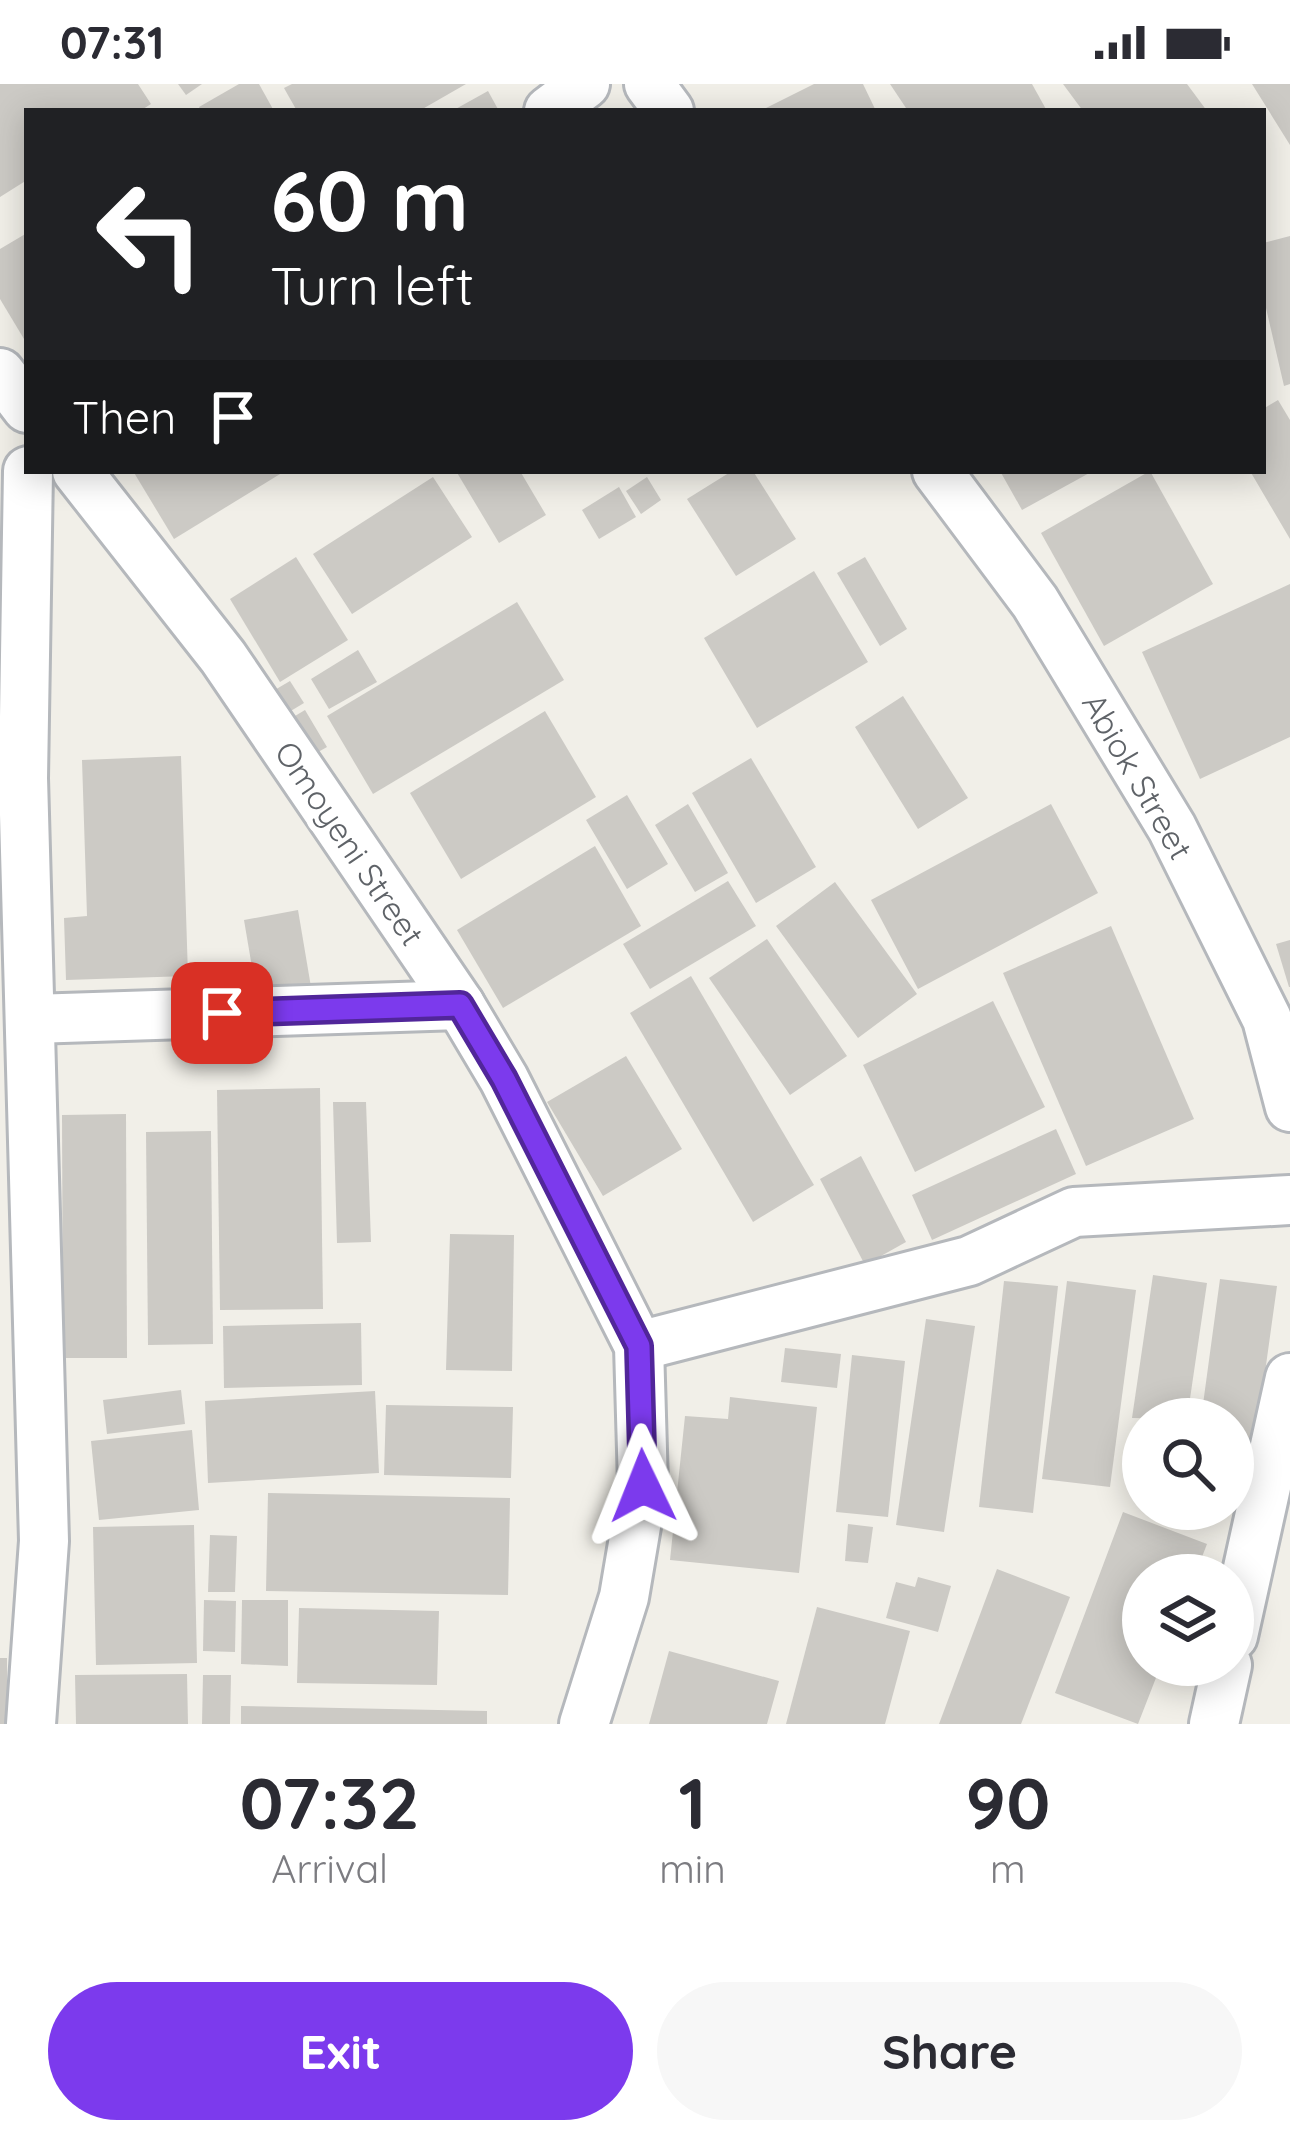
<!DOCTYPE html>
<html lang="en">
<head>
<meta charset="utf-8">
<style>
  :root { --surface:#fff; --page:#f7f7f7; --text:#2b2b33; --muted:#7c7c81; --accent:#7c3aed }
  body { margin:0; font-family:Quicksand,sans-serif; background:var(--page); color:var(--text); height:100vh; display:flex; flex-direction:column; font-size:45px; white-space:nowrap }
  * { box-sizing:border-box; margin:0 }
  p { font-size:39px; color:var(--muted) }
  .icon { flex:none; width:66px; height:66px; fill:none; stroke:currentColor; stroke-width:2; stroke-linecap:round; stroke-linejoin:round }
  .map { position:relative; height:1640px; overflow:hidden }
  .drawer { display:flex; flex-direction:column; background:var(--surface); flex:1 }
  .drawer>* { flex:none }
  .banner { position:absolute; left:24px; top:24px; width:1242px; height:366px; border-radius:0px; box-shadow:0 6px 30px #0003; background:#202124; color:#fff; overflow:hidden }
  .controls { position:absolute; left:1122px; top:1314px; display:grid; gap:24px }
  .controls a { display:grid; place-items:center; width:132px; height:132px; border-radius:50%; background:var(--surface); box-shadow:0 6px 30px #0003; font-size:60px }
  .pin { position:absolute; display:grid; place-items:center; width:102px; height:102px; color:#fff; margin:-51px; border-radius:24px; box-shadow:0 6px 18px #0006 }
  .me { position:absolute; width:132px; margin:-66px; rotate:358deg; stroke-linejoin:round; filter:drop-shadow(0 0 9px #0008) }
  .turn { display:flex; align-items:center; gap:42px; height:252px; padding:0 48px; font-size:54px }
  .turn .icon { width:156px; height:156px; stroke-width:2.5 }
  .turn b { display:block; font-size:84px; line-height:102px }
  .then { display:flex; align-items:center; height:114px; padding:0 48px; background:#0003; gap:24px; font-size:45px }
  .eta { display:flex; justify-content:space-evenly; align-items:center; height:204px; text-align:center }
  .eta b { font-size:72px; font-weight:800; line-height:84px }
  .button { display:flex; gap:24px; margin-top:auto; padding:24px 48px }
  .button a { flex:1; height:138px; border-radius:72px; background:var(--accent); color:#fff; font-size:48px; font-weight:800; line-height:138px; text-align:center }
  .button a+a { background:var(--page); color:var(--text) }
  .status { display:flex; justify-content:space-between; align-items:center; height:84px; padding:0 60px; background:var(--surface); direction:ltr }
  .status svg { height:33px; fill:currentColor }
  .map>svg:first-child { display:block }
  .building { fill:#cccac5 }
  .lines { fill:none; stroke-linecap:round; stroke-linejoin:round }
  .street-casing { stroke:#b5b8bc; stroke-width:54 }
  .street { stroke:#fff; stroke-width:48 }
  .route-casing { stroke:#51269a; stroke-width:30 }
  .route { stroke:#7c3aed; stroke-width:21 }
  .labels { text-anchor:middle; dominant-baseline:central; stroke-width:12; stroke-linejoin:round; paint-order:stroke }
  .street-label { font-size:33px; fill:#5f6368; stroke:#fff }
</style>
</head>
<body>
<div class="status"><b>07:31</b><svg viewBox="0 0 49 12"><path d="M0 12V9h3v3zM5 12V6h3v6zM10 12V3h3v9zM15 12V0h3v12zM26 1h20v11H26zM47 4h2v5h-2z"/></svg></div>
<div class="map">
<svg width="1290" height="1640" viewBox="0 0 1290 1640">
  <rect width="100%" height="100%" fill="#f1efe8"/>
  <g class="building">
    <path d="M0,0H138L151,20L140,27H27V96L0,113Z"/>
    <path d="M178,0H202L186,11Z"/>
    <path d="M239,0H259L274,27H201L199,23Z"/>
    <path d="M292,0H466L419,27H297L284,4Z"/>
    <path d="M814,0H863L876,27H760Z"/>
    <path d="M890,0H1032L1047,27H908Z"/>
    <path d="M1063,0H1187L1207,27H1083Z"/>
    <path d="M1252,0H1290V61Z"/>
    <path d="M488,7L499,27H452Z"/>
    <path d="M27,149V260L0,215V165Z"/>
    <path d="M1290,152V300L1284,302L1263,211V159Z"/>
    <path d="M1278,316L1290,336V455L1250,387H1263V325Z"/>
    <path d="M133,387H285L174,455Z"/>
    <path d="M456,387H520L546,431L499,459Z"/>
    <path d="M732,387H753L796,455L736,492L687,415Z"/>
    <path d="M1000,387H1093L1022,426Z"/>
    <path d="M1150,387L1213,500L1104,562L1041,449Z"/>
    <path d="M433,393L472,453L352,530L313,470Z"/>
    <path d="M647,393L661,416L641,430L626,407Z"/>
    <path d="M619,403L636,433L599,455L582,426Z"/>
    <path d="M296,473L348,556L280,598L230,515Z"/>
    <path d="M865,473L907,545L880,562L837,489Z"/>
    <path d="M814,487L868,578L757,644L704,554Z"/>
    <path d="M1290,500V653L1200,695L1142,568Z"/>
    <path d="M517,518L564,596L373,710L327,632Z"/>
    <path d="M358,566L377,598L329,625L311,595Z"/>
    <path d="M290,597L304,619L269,640L256,617Z"/>
    <path d="M903,612L968,714L918,745L855,643Z"/>
    <path d="M305,626L327,663L297,680L275,644Z"/>
    <path d="M545,627L596,713L461,795L410,709Z"/>
    <path d="M181,672L188,892L66,896L64,834L87,832L82,676Z"/>
    <path d="M751,674L816,783L756,819L692,709Z"/>
    <path d="M627,711L668,780L627,805L586,736Z"/>
    <path d="M688,720L728,789L695,808L655,741Z"/>
    <path d="M1051,720L1098,809L918,905L871,816Z"/>
    <path d="M595,762L641,842L503,924L457,846Z"/>
    <path d="M728,797L756,842L650,905L623,860Z"/>
    <path d="M835,798L917,910L858,954L776,842Z"/>
    <path d="M298,826L311,903L257,913L244,836Z"/>
    <path d="M1111,842L1194,1035L1086,1082L1003,889Z"/>
    <path d="M767,855L847,972L790,1011L709,894Z"/>
    <path d="M1290,856V903H1289L1276,860Z"/>
    <path d="M691,892L814,1101L753,1138L630,929Z"/>
    <path d="M993,917L1045,1023L915,1088L863,981Z"/>
    <path d="M626,972L682,1065L603,1112L547,1018Z"/>
    <path d="M320,1004L323,1225L220,1226L217,1006Z"/>
    <path d="M333,1018H366L371,1158L337,1159Z"/>
    <path d="M126,1030L127,1274H63L62,1031Z"/>
    <path d="M1056,1045L1076,1090L932,1156L912,1111Z"/>
    <path d="M211,1047L213,1260L148,1261L146,1048Z"/>
    <path d="M861,1072L906,1158L865,1181L820,1095Z"/>
    <path d="M450,1150L514,1151L512,1287L446,1286Z"/>
    <path d="M1153,1191L1207,1199L1187,1335L1132,1334Z"/>
    <path d="M1220,1195L1277,1202L1251,1389L1233,1386V1335H1201Z"/>
    <path d="M1004,1197L1058,1202L1033,1429L979,1423Z"/>
    <path d="M1067,1197L1136,1206L1110,1403L1042,1395Z"/>
    <path d="M926,1235L975,1242L944,1448L896,1441Z"/>
    <path d="M361,1239L362,1301L224,1304L223,1242Z"/>
    <path d="M785,1264L841,1270L837,1304L781,1298Z"/>
    <path d="M852,1271L905,1277L888,1433L836,1428Z"/>
    <path d="M181,1306L185,1340L107,1350L103,1316Z"/>
    <path d="M375,1307L379,1389L208,1399L205,1317Z"/>
    <path d="M730,1313L817,1323L799,1489L670,1476L685,1332L728,1335Z"/>
    <path d="M386,1321L513,1323L511,1394L384,1391Z"/>
    <path d="M192,1346L199,1426L99,1436L91,1357Z"/>
    <path d="M268,1409L510,1414L508,1511L266,1507Z"/>
    <path d="M1123,1428L1207,1460L1195,1491H1143V1581H1161L1138,1640L1055,1609Z"/>
    <path d="M848,1440L873,1443L868,1479L845,1477Z"/>
    <path d="M194,1441L197,1579L96,1581L93,1443Z"/>
    <path d="M210,1451L237,1452L235,1508H208Z"/>
    <path d="M997,1485L1070,1513L1021,1640H939Z"/>
    <path d="M918,1493L951,1502L938,1548L886,1534L896,1498L915,1503Z"/>
    <path d="M204,1516L236,1517L235,1568L203,1567Z"/>
    <path d="M242,1516H288V1582L241,1580Z"/>
    <path d="M817,1523L910,1547L885,1640H786Z"/>
    <path d="M299,1524L439,1527L437,1601L297,1599Z"/>
    <path d="M669,1567L779,1597L767,1640H649Z"/>
    <rect x="0" y="1574" width="7" height="66"/>
    <path d="M187,1590L188,1640H76L75,1591Z"/>
    <path d="M203,1591H231L230,1640H202Z"/>
    <path d="M241,1622L487,1627V1640H241Z"/>
  </g>
  <g class="lines">
    <g class="street-casing">
      <g id="street">
        <path d="M649,0L669,27"/>
        <path d="M549,27L585,0"/>
        <path d="M0,289L27,324"/>
        <path d="M28,387L23,694L44,1457L31,1640"/>
        <path d="M77,387L223,573L460,921L504,995L639,1262L643,1401L624,1513L584,1640"/>
        <path d="M937,387L1035,518L1172,744L1267,935L1290,1023"/>
        <path d="M32,935L460,921"/>
        <path d="M639,1262L969,1177L1074,1128L1290,1116"/>
        <path d="M1233,1552L1290,1294"/>
        <path d="M1214,1640L1227,1581"/>
      </g>
    </g>
    <use href="#street" class="street"/>
  </g>
  <g class="lines">
    <g class="route-casing">
      <path id="route" d="M222,929L460,921L504,995L639,1262L643,1402"/>
    </g>
    <use href="#route" class="route"/>
  </g>
  <g class="labels">
    <g class="street-label">
      <text transform="translate(1138 692) rotate(60)">Abiok Street</text>
      <text transform="translate(350 759) rotate(56)">Omoyeni Street</text>
    </g>
  </g>
</svg>
<div class="controls">
<a><svg class="icon" aria-label="search" viewBox="0 0 24 24"><circle cx="10" cy="10" r="6"/><path d="M15 15l6 6"/></svg></a>
<a><svg class="icon" aria-label="layers" viewBox="0 0 24 24"><path d="M12 4l9 5-9 5-9-5zM3 14l9 5 9-5"/></svg></a>
</div>
<div class="pin" style="left:222px;top:929px;background:#d93025"><svg class="icon" aria-label="arrive" viewBox="0 0 24 24"><path d="M6 21V4h12l-3 4 3 4H6"/></svg></div>
<svg class="me" style="left:643px;top:1402px" viewBox="-20 -20 40 40"><path d="M0-17L14 15 0 8-14 15z" fill="#7c3aed" stroke="#fff" stroke-width="4"/></svg>
<div class="banner">
<div class="turn"><svg class="icon" aria-label="left" viewBox="0 0 24 24"><path d="M17 20v-9H6M10 6l-5 5 5 5"/></svg><div><b>60 m</b>Turn left</div></div>
<div class="then">Then<svg class="icon" aria-label="arrive" viewBox="0 0 24 24"><path d="M6 21V4h12l-3 4 3 4H6"/></svg></div>
</div>
</div>
<section class="drawer">
<div class="eta">
<div><b>07:32</b><p>Arrival</p></div>
<div><b>1</b><p>min</p></div>
<div><b>90</b><p>m</p></div>
</div>
<div class="button"><a>Exit</a><a>Share</a></div>
</section>
</body>
</html>
